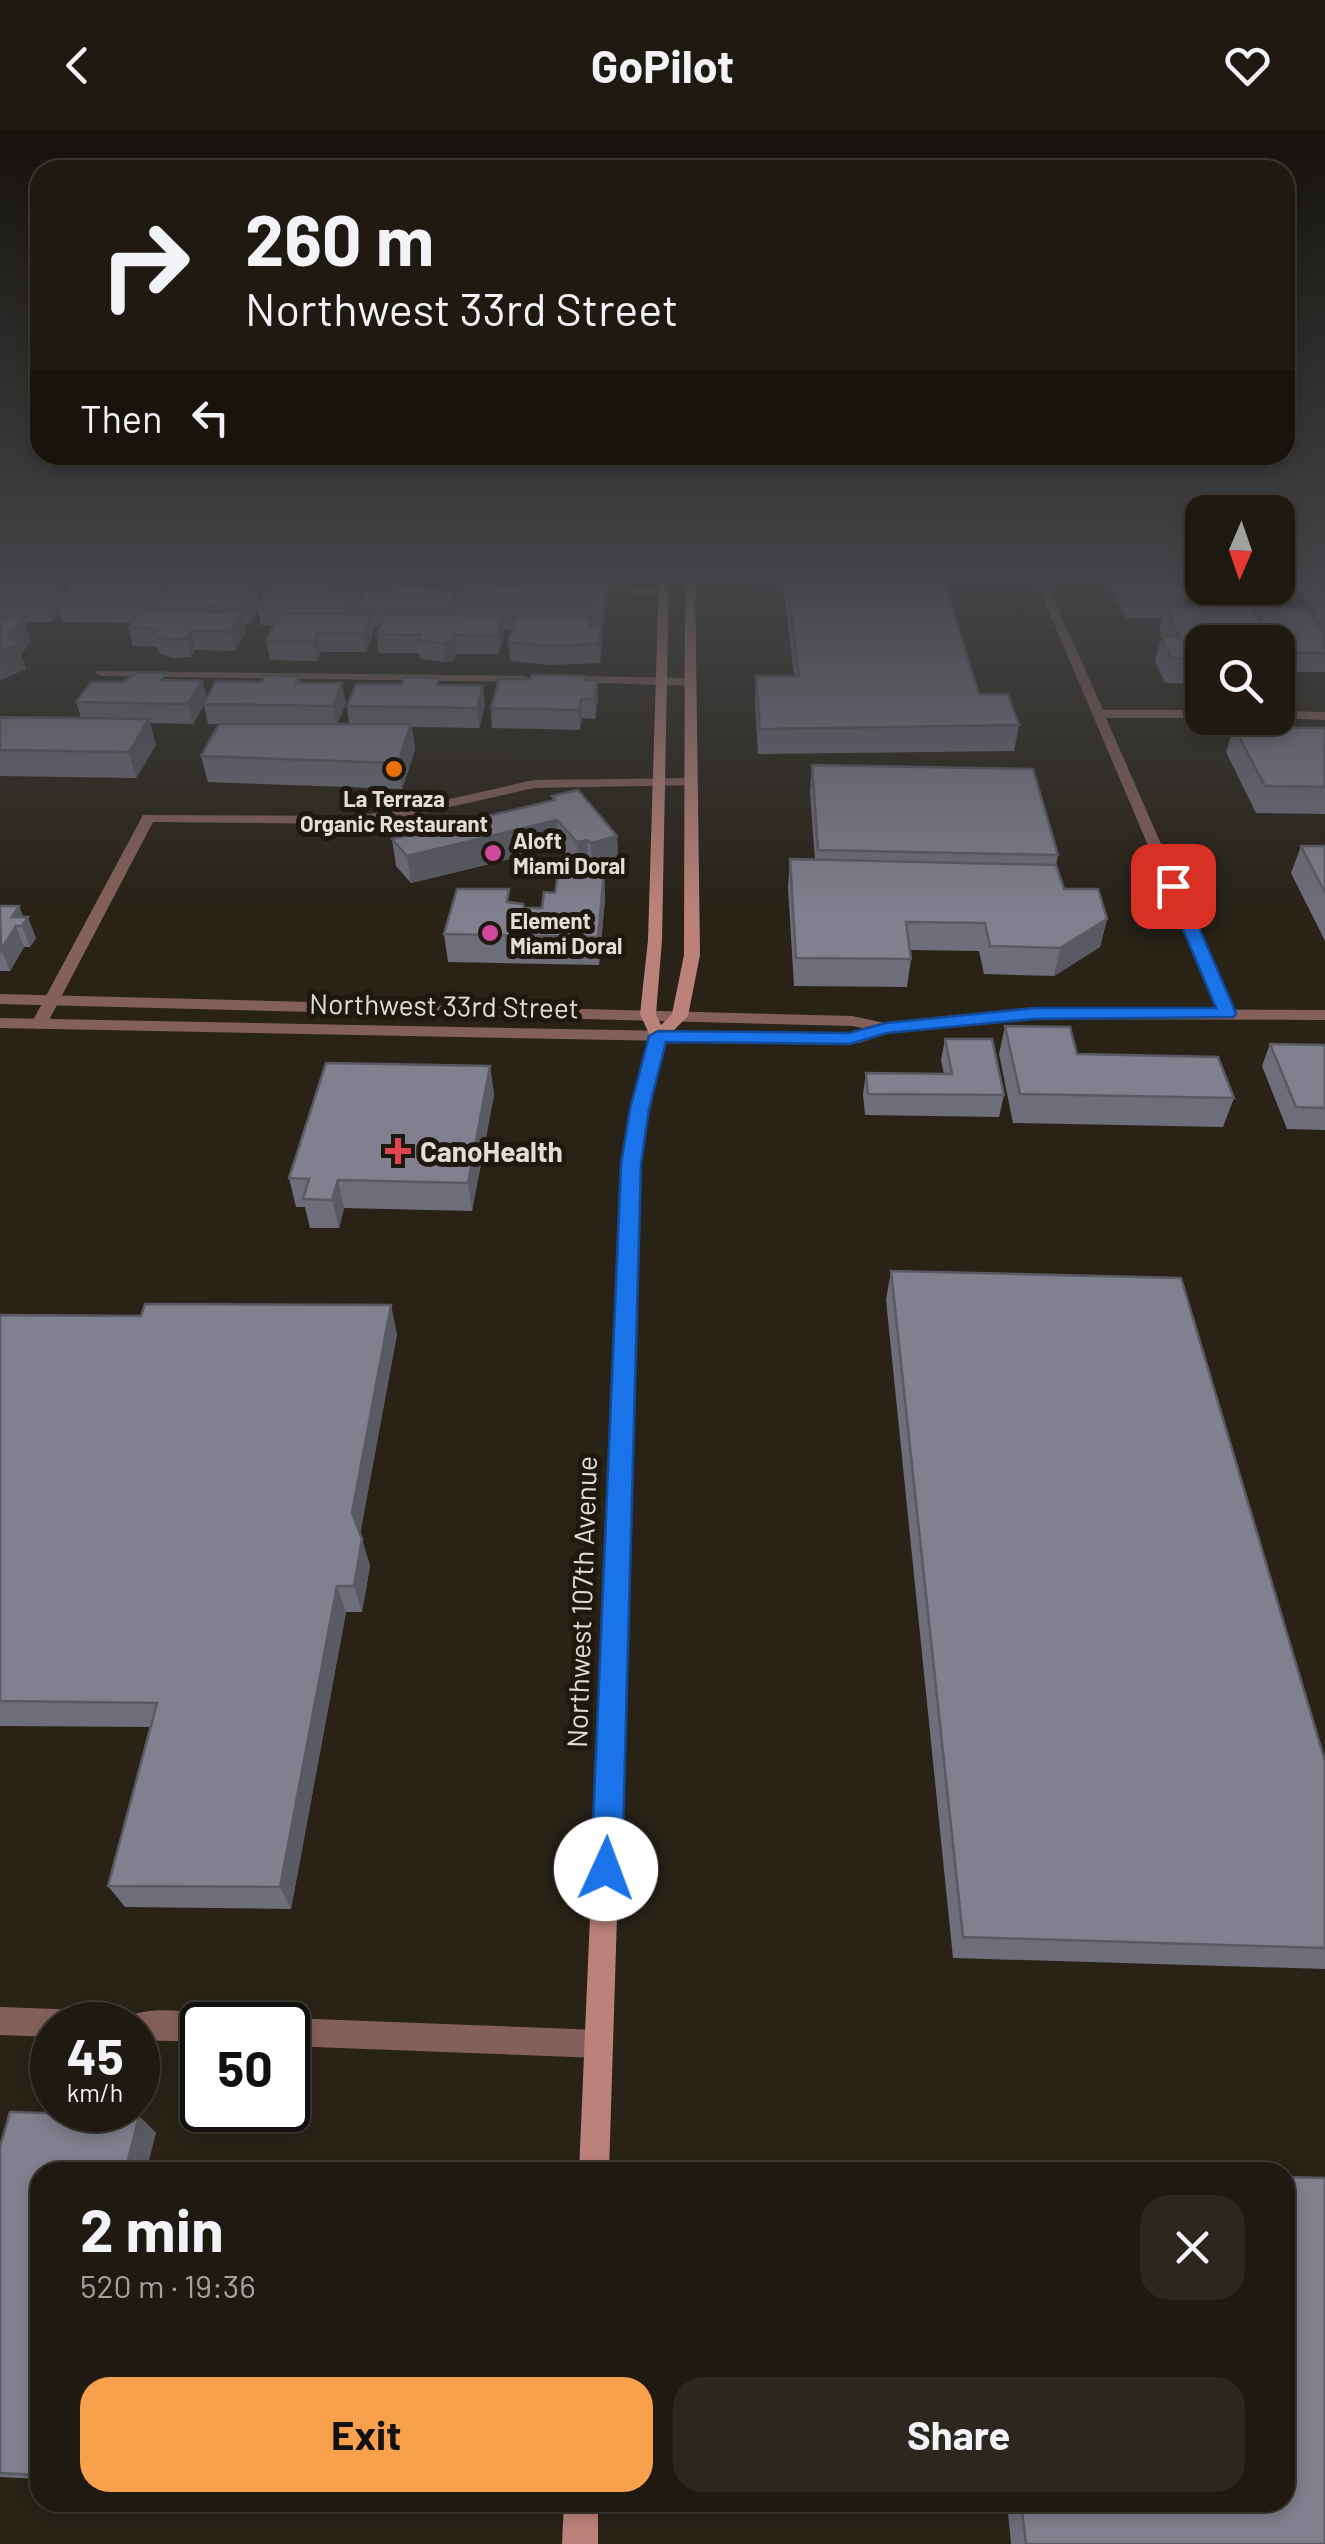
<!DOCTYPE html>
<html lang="en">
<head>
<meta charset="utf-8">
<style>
  :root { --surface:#1e1a11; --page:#2b271f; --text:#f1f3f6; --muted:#a1a19f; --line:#3c3831; --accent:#f8a04b }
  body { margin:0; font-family:Barlow,sans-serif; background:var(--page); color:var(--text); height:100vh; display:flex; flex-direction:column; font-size:38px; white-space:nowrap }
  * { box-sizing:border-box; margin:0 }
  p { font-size:32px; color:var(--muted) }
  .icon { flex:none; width:55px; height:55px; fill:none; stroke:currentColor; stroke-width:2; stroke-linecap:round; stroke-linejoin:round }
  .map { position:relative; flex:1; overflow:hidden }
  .side { position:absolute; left:30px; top:2032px; width:1265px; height:350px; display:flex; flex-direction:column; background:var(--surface); border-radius:30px; box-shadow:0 5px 15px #0003,0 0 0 2px var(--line) }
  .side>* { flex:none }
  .hud { position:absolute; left:30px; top:30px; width:1265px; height:305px; border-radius:30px; box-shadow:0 5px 15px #0003,0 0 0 2px var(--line); background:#1e1a11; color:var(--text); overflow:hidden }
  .needle { width:65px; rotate:182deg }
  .tools { position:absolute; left:1185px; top:365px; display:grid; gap:20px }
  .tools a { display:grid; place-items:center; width:110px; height:110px; border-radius:20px; background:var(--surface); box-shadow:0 5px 15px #0003,0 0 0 2px var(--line); font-size:50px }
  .speed { position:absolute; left:30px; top:1872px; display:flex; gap:20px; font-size:50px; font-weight:700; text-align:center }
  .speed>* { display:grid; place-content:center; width:130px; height:130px; border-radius:50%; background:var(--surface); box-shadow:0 5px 15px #0003,0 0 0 2px var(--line); line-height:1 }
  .speed small { font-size:25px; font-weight:400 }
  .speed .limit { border:5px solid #111; border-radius:15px; background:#fff; color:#111 }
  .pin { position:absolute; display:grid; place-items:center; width:85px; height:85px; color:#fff; margin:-42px; border-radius:20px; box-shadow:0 5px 15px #0006 }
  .me { position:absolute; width:110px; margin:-55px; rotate:2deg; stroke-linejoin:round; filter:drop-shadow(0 0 8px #0008) }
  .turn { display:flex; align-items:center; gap:35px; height:210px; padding:0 50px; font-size:45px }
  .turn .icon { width:130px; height:130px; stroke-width:2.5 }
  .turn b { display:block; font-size:70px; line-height:85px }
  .then { display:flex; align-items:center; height:95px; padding:0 50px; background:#0003; gap:20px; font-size:38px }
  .round { display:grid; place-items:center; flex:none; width:105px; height:105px; border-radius:30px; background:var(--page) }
  .overview { display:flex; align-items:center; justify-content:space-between; height:170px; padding:0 50px }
  h1 { font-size:60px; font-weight:700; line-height:75px }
  .action { display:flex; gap:20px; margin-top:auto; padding:20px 50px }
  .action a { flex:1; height:115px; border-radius:30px; background:var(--accent); color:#111; font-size:40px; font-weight:700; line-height:115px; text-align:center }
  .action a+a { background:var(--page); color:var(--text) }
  header { display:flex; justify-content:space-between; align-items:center; height:130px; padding:0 50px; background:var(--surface); font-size:45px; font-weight:700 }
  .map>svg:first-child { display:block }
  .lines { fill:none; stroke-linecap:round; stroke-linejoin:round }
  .minor { fill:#84605b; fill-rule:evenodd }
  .tertiary { fill:#84605b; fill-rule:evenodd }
  .secondary { fill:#bb827a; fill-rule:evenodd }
  .wall { fill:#6e6e7a }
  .shaded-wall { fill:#5a5a63 }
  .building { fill:#80808e; stroke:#5a5a63; stroke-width:2.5 }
  .route { fill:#1a73e8; stroke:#114b97; stroke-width:2.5 }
  .food-dot { fill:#e8710a; stroke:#1e180e; stroke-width:4 }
  .hotel-dot { fill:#d1479c; stroke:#1e180e; stroke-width:4 }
  .health-dot { fill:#e0444e; stroke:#1e180e; stroke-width:4 }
  .labels { text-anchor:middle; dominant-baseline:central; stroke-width:10; stroke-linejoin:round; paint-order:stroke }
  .far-poi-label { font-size:22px; font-weight:bold; fill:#e2ded7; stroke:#1e180e; text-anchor:start }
  .street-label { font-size:28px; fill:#e2ded7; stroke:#1e180e }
  .poi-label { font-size:28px; font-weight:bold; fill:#e2ded7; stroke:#1e180e; text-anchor:start }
</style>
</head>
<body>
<header><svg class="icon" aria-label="back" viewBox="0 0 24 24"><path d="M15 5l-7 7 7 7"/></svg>GoPilot<svg class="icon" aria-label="heart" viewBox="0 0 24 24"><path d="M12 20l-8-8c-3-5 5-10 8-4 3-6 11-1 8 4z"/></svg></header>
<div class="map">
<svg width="1325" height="2414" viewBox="0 0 1325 2414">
  <rect width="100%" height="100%" fill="#282217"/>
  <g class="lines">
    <g class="minor">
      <path d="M1033,444H1043L1103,580H1202V588H1106L1235,883L1233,886H1221L1219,883Z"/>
      <path d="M0,449L486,456L491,459L486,462L0,455Z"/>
      <path d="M580,457L663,458L668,461L663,464L576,462V458Z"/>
      <path d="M97,541L524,546L530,549L524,552L101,546L95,543Z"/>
      <path d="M573,546L691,548L697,552L691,556L569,552V548Z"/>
      <path d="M1278,581L1325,582V590L1274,588H1278Z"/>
      <path d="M691,648L697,652L696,655L534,658L405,687L354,694L153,692L47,894L39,899L31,894L143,685L354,686L405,679L534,650Z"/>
      <path d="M0,1877L110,1881L120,1885L124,1895L128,1886C149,1877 191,1879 212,1888L215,1895H202V1912L138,1910V1895H52V1907L0,1905Z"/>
      <path d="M288,1888L599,1900L609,1904L613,1914L609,1924L599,1928L288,1916V1895H276Z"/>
    </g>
    <path class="tertiary" d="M0,864L852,886L885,893L1034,879L1325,880V890L1034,889L889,903L859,913L822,914L0,898V888L822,904L857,903L868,899L852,896L0,874Z"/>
    <g class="secondary">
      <path d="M659,444H669L662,810L656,884L661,895L672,884L684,825L685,444H695L700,825L688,886L666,908L641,1020L609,2042H579L623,1020L650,906L640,884L648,810Z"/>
      <path d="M564,2372H598V2414H562Z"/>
    </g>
  </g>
  <g class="wall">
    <path d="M546,444H608L607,447H546Z"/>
    <path d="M782,444H942L979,564L1019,595L1014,621L758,624L755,572L756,546H794Z"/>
    <path d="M1103,444H1174L1186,464L1183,476L1199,477L1200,470L1212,471L1203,458H1278L1284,465L1280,477L1314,488L1315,484L1286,444H1325V542H1278V512H1202V554L1165,553L1155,531L1162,506L1159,500L1162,488H1126Z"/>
    <path d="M1195,444H1202V456Z"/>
    <path d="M607,449V473L602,500V514L600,533L549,535L510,531L508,512L512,499H504V505L498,524H456L454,530L445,532L420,529L419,523H379L376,504L379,497H373V503L366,522H321L317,531L270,530L266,511L275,495H261L258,480L250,495H244L246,501L235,521L195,520L191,527L172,528L159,523L157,517L133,516L128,497L131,493L63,492L60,483L52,492H25L31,511L21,525L26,539L0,550V455L64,464L163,463L232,458L260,473L332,459L358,460L360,470H456L518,456Z"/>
    <path d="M299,546L301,553L346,573L337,594H349L347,576L440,555L485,575L479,598L412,597L415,620L402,659L208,652L201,626L219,594H208L204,575L193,594L150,593L156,615L136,648L0,646V587L81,588L76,572L168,550L202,551L207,569L262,552Z"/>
    <path d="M585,550H598V569L595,589L582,588L580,600L492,598L491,578Z"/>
    <path d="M1234,597L1325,598V684L1256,683L1226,622Z"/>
    <path d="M812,635L1058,725L1056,735L1064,759L1107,789L1100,817L1054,846L984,844L979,821L910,820L911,829L907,857L794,856L788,757L790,729L815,730L810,662Z"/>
    <path d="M552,666L617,706L618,733L592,740L588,737L579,739L559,717L411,753L396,736L392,709L552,671Z"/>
    <path d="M1301,716H1325V811L1291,743Z"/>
    <path d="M604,741L605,769L599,835L448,832L444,804L510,773L524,778H542L555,763Z"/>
    <path d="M0,776H19L23,787L36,808L30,817H24L10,841H0Z"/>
    <path d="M1005,896L1077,924L1234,968L1223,997L1013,993L999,924Z"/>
    <path d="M945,909L1004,965L999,987L865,985L863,964L866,943L944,944L941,930Z"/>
    <path d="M1270,914L1325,915V1000L1287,999L1262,936Z"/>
    <path d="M490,936L494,965L472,1081L344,1078L339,1098H310L305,1077H296L289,1048Z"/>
    <path d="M891,1141L1325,1631V1839L953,1828L886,1170Z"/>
    <path d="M0,1185L397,1204L360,1404L370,1436L362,1482H346L291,1779L125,1777L108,1756L151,1597L0,1596Z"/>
    <path d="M139,1986L156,2003L40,2042V2349L0,2347V2017Z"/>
    <path d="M1007,2372H1285L1325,2414H1011Z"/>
  </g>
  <g class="shaded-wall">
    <path d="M607,449V473L603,500L602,476Z"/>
    <path d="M62,456L67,474L57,473L60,483L52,492L47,474Z"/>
    <path d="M162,456L166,475L154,476L157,487L154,493L149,475Z"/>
    <path d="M257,458L261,477H258V480L250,495L246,477Z"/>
    <path d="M358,460L361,478H356L357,486L352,497L349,478Z"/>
    <path d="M455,461V484L450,498L448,480Z"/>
    <path d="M242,482L246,501L235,521L231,502Z"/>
    <path d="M371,484L373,503L366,522L363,504Z"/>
    <path d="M503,486L504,505L498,524L497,506Z"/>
    <path d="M24,487L31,511L21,525L26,539L1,550L0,522L8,506Z"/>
    <path d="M602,496V514L600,533L599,514Z"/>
    <path d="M191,501L195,520L191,527L187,508Z"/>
    <path d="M317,503L321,522L317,531L313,512Z"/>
    <path d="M454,505L456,524L454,530L445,532L443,513Z"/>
    <path d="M598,550V569L595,589L594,569Z"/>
    <path d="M202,551L207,570L193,594L188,574Z"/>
    <path d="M342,553L346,573L336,596L333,576Z"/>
    <path d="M483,556L485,575L479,598L477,578Z"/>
    <path d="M581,569L582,588L580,600L579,580Z"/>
    <path d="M149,589L156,615L136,648L129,622Z"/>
    <path d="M411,594L415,620L402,659L398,633Z"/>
    <path d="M557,690L559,717L411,753L407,726Z"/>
    <path d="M617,706L618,733L592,740L591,713Z"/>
    <path d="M587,710L588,737L579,739L577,712Z"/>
    <path d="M604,741L605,769L599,835L598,807Z"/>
    <path d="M19,776L25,792L28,787L36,808L30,817L22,796H16L24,817L10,841L1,820L12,787Z"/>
    <path d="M1107,789L1100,817L1054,846L1060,818Z"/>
    <path d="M490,936L494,965L472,1081L468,1053Z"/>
    <path d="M338,1050L344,1078L339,1098L332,1070Z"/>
    <path d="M391,1175L397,1204L359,1410L352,1383Z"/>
    <path d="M362,1409L370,1436L362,1482L354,1456Z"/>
    <path d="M337,1456L346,1482L291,1779L280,1757Z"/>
    <path d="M139,1986L156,2003L146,2042H125Z"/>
  </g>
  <g class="building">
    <path d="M786,444H942L979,564H1008L1019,595L760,599L756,546H799Z"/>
    <path d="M1121,444H1174L1186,464H1131Z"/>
    <path d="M1310,444H1325V463Z"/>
    <path d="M520,448L607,449L602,476L454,474L460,455L518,456Z"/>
    <path d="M5,451L62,456L47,474L0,473V455Z"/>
    <path d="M104,451L162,456L149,475L57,473L72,455H100Z"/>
    <path d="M231,453L228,458H257L246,477L154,476L167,457Z"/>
    <path d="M331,455L329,459L358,460L349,478L258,477L268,458Z"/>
    <path d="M396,455L455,461L448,480L356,478L365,460H394Z"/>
    <path d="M1278,456L1284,465H1230L1225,458H1278Z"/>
    <path d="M1200,470L1248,471L1274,512H1202V529L1171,528L1161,506L1180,507L1165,476L1204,477Z"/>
    <path d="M1252,477L1307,478L1325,504V523H1280L1278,518V512H1274Z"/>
    <path d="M140,481L242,482L231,502L191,501L187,508L167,510L154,504L157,499L128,497Z"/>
    <path d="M281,483L371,484L363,504L317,503L313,512L266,511Z"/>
    <path d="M385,484L503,486L497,506L454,505L452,511L443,513L418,510L420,505L376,504Z"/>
    <path d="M515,486L591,487L590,496H602L599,514L548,516L508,512Z"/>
    <path d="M24,487L8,506L18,514L0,522V488Z"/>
    <path d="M138,542L166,543L161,550L202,551L188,574L76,572L91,552H123Z"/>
    <path d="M265,545L299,546L296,553H342L333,576L204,574L216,551L262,552Z"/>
    <path d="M532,545L585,546L584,550H598L594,569H581L579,580L491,578L499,549H531Z"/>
    <path d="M405,547L440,548L437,555L483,556L477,578L347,576L356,554H402Z"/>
    <path d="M0,587L149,589L129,622L0,620Z"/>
    <path d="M219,594H411L398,633L201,626Z"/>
    <path d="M1234,597L1325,598V657L1265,656Z"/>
    <path d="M812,635L1033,639L1058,725L818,720Z"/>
    <path d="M578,660L617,706L591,713L587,710L577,712L557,690L407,726L392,709L555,670L552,666Z"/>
    <path d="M1301,716H1325V763Z"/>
    <path d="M790,729L1056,735L1064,759H1098L1107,789L1060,818L990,816L985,793L906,792L911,829L796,828Z"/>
    <path d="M604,741L598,807L444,804L457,759H509L507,772L523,774L524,778H542L544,762L555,763L558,744Z"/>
    <path d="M0,776H19L12,787H28L22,796H16L1,820Z"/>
    <path d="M1005,896L1070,897L1077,924L1218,927L1234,968L1020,964Z"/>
    <path d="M945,909H992L1004,965L868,964L866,943L952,944Z"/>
    <path d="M1270,914L1325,915V978L1296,977Z"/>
    <path d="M326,933L490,936L468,1053L338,1050L332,1070L303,1069L309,1049L289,1048Z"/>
    <path d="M891,1141L1181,1148L1325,1631V1818L963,1807Z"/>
    <path d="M145,1174L391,1175L352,1383L362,1409L354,1456H337L280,1757L108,1756L157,1573L0,1571V1185L141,1186Z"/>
    <path d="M10,1982L139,1986L125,2042H40V2345L0,2343V2017Z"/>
    <path d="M986,2036L1170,2042H986Z"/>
    <path d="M1285,2047L1325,2048V2414H1026L1021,2372H1285Z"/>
  </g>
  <linearGradient id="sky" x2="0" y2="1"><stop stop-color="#16130d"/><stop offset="0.57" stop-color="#424447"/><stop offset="1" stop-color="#424447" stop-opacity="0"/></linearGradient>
  <rect width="1325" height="782" fill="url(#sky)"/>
  <path class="route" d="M1173,752L1181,756L1236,883L1234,887L1034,889L887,903L850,914L666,912L649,979L641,1034L622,1739L617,1750L606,1754L596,1750L591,1739L621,1034L630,979L649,906L658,901L849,903L886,893L1034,878H1216L1165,756Z"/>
  <circle class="food-dot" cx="394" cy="639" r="10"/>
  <g class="hotel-dot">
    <circle cx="493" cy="723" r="10"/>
    <circle cx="490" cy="803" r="10"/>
  </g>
  <path class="health-dot" d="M393 1006h10v10h10v10h-10v10h-10v-10h-10v-10h10z"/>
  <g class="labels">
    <g class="far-poi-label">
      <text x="394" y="668" text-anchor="middle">La Terraza<tspan x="394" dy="25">Organic Restaurant</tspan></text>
      <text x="513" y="710">Aloft<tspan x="513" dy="25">Miami Doral</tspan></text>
      <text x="510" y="790">Element<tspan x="510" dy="25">Miami Doral</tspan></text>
    </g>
    <g class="street-label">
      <text transform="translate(444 875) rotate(1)">Northwest 33rd Street</text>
      <text transform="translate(581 1472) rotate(-88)">Northwest 107th Avenue</text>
    </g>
    <g class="poi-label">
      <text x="420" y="1021">CanoHealth</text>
    </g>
  </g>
</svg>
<div class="tools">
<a><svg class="needle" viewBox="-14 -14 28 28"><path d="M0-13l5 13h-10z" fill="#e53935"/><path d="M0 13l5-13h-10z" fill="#a1a19f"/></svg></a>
<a><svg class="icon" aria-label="search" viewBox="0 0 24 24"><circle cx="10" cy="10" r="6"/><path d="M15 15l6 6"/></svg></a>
</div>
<div class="speed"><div>45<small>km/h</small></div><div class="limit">50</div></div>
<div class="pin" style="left:1173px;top:756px;background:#d93025"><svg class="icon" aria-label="arrive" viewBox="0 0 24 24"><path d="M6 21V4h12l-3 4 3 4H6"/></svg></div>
<svg class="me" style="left:606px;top:1739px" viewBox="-20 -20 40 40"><circle r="19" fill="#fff"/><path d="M0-13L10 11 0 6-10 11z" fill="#1a73e8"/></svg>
<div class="hud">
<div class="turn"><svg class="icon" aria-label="right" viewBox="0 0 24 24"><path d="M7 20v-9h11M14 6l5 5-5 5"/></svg><div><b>260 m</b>Northwest 33rd Street</div></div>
<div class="then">Then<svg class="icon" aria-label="left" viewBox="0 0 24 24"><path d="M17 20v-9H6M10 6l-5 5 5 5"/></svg></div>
</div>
<section class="side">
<div class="overview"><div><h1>2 min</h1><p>520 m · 19:36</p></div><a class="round"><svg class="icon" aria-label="close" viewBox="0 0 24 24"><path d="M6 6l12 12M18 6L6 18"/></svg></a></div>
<div class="action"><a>Exit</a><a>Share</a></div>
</section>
</div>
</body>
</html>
